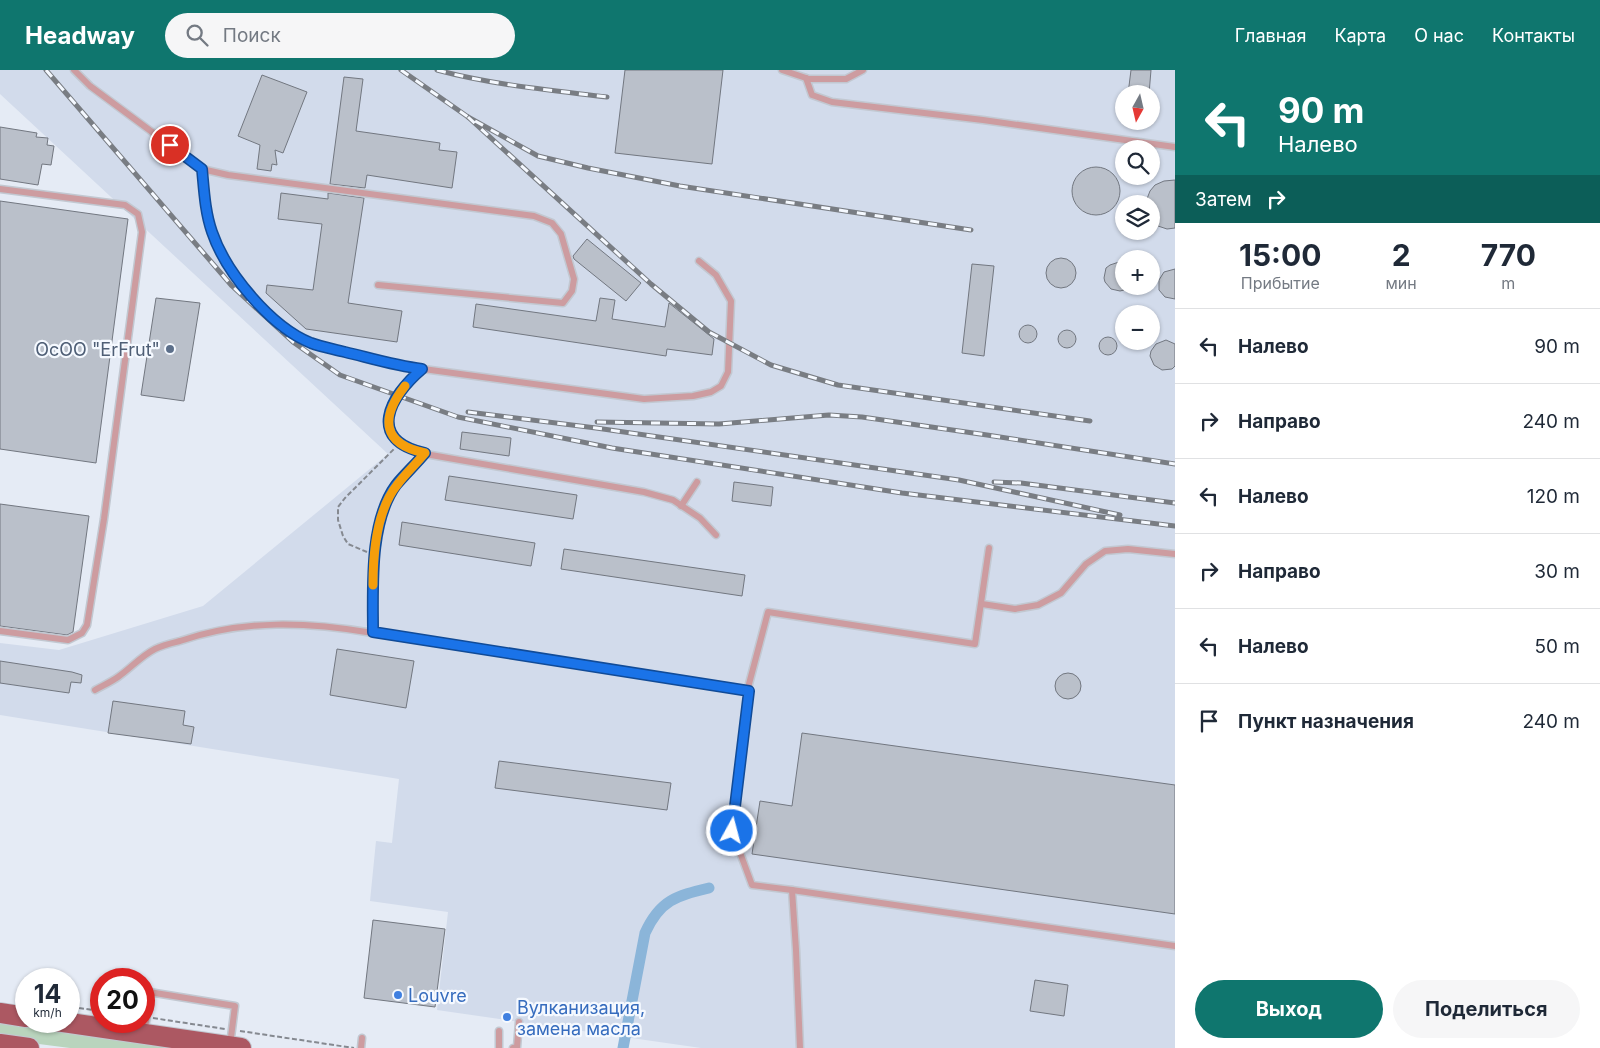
<!DOCTYPE html>
<html lang="ru">
<head>
<meta charset="utf-8">
<style>
  :root { --surface:#fff; --page:#f6f6f7; --text:#1f2937; --muted:#747a83; --line:#e0e1e3; --accent:#0f766e }
  body { margin:0; font-family:Inter,sans-serif; background:var(--page); color:var(--text); height:100vh; display:flex; flex-direction:column; font-size:19px; white-space:nowrap }
  * { box-sizing:border-box; margin:0 }
  p { font-size:16px; color:var(--muted) }
  .icon { flex:none; width:28px; height:28px; fill:none; stroke:currentColor; stroke-width:2; stroke-linecap:round; stroke-linejoin:round }
  .map { position:relative; flex:1; overflow:hidden }
  .panel { display:flex; flex-direction:column; background:var(--surface); width:425px }
  .panel>* { flex:none }
  .guide { background:#0f766e; color:#fff; overflow:hidden }
  .needle { width:32px; rotate:188deg }
  .tools { position:absolute; left:1115px; top:15px; display:grid; gap:10px }
  .tools a { display:grid; place-items:center; width:45px; height:45px; border-radius:50%; background:var(--surface); box-shadow:0 1px 4px #0004; font-size:25px }
  .speed { position:absolute; left:15px; top:898px; display:flex; gap:10px; font-size:25px; font-weight:700; text-align:center }
  .speed>* { display:grid; place-content:center; width:65px; height:65px; border-radius:50%; background:var(--surface); box-shadow:0 1px 4px #0004; line-height:1 }
  .speed small { font-size:12px; font-weight:400 }
  .speed .limit { border:8px solid #d22; background:#fff; color:#111 }
  .pin { position:absolute; display:grid; place-items:center; width:42px; height:42px; color:#fff; margin:-21px; border:2px solid #fff; border-radius:50%; box-shadow:0 1px 5px #0007 }
  .me { position:absolute; width:55px; margin:-28px; rotate:7deg; stroke-linejoin:round; filter:drop-shadow(0 0 4px #0008) }
  .turn { display:flex; align-items:center; gap:18px; height:105px; padding:0 20px; font-size:22px }
  .turn .icon { width:65px; height:65px; stroke-width:2.5 }
  .turn b { display:block; font-size:35px; line-height:42px }
  .then { display:flex; align-items:center; height:48px; padding:0 20px; background:#0003; gap:10px; font-size:19px }
  .eta { display:flex; justify-content:space-evenly; align-items:center; height:85px; text-align:center }
  .eta b { font-size:30px; font-weight:700; line-height:35px }
  .button { display:flex; gap:10px; margin-top:auto; padding:10px 20px }
  .button a { flex:1; height:58px; border-radius:30px; background:var(--accent); color:#fff; font-size:20px; font-weight:700; line-height:58px; text-align:center }
  .button a+a { background:var(--page); color:var(--text) }
  ul { padding:0; list-style:none }
  li { display:flex; align-items:center; gap:15px; height:75px; padding:0 20px; border-top:1px solid var(--line) }
  li div { flex:1 }
  li b { display:block; font-size:19px }
  li em { font-style:normal }
  header { display:flex; align-items:center; gap:30px; box-sizing:border-box; height:70px; padding:0 25px; background:var(--accent); color:#fff }
  header strong { font-size:24px }
  nav { display:flex; gap:28px; margin-inline-start:auto; font-size:18px }
  .search { width:350px; height:45px; background:var(--page); display:flex; align-items:center; gap:12px; box-sizing:border-box; padding:0 18px; border-radius:28px; color:var(--muted); font-size:19px }
  main { display:flex; flex:1; min-height:0 }
  .map>svg:first-child { display:block }
  .built { fill:#d2dbeb; fill-rule:evenodd }
  .green { fill:#b9d4bd }
  .lines { fill:none; stroke-linecap:round; stroke-linejoin:round }
  .canal { stroke:#8bb5d9; stroke-width:11 }
  .building { fill:#bac0ca; stroke:#727780 }
  .lane-casing { stroke:#c2c8d1; stroke-width:9 }
  .primary-casing { stroke:#c2c8d1; stroke-width:22 }
  .path { stroke:#858990; stroke-width:2; stroke-dasharray:5 2.5; stroke-linecap:butt }
  .lane { stroke:#cd9ca0; stroke-width:6 }
  .primary { stroke:#ac5862; stroke-width:20 }
  .rail-casing { stroke:#797d83; stroke-width:5 }
  .rail { stroke:#f5f9ff; stroke-width:3; stroke-dasharray:9; stroke-linecap:butt }
  .route-casing { stroke:#114b97; stroke-width:12 }
  .route { stroke:#1a73e8; stroke-width:9 }
  .slow { stroke:#f59e0b; stroke-width:9 }
  .service-dot { fill:#5c6f8a; stroke:#f5f9ff; stroke-width:2 }
  .shop-dot { fill:#3f7fe0; stroke:#f5f9ff; stroke-width:2 }
  .labels { text-anchor:middle; dominant-baseline:central; stroke-width:4.5; stroke-linejoin:round; paint-order:stroke }
  .service-label { font-size:18px; fill:#4e5e75; stroke:#f5f9ff; text-anchor:end }
  .shop-label { font-size:18px; fill:#366cbe; stroke:#f5f9ff; text-anchor:start }
</style>
</head>
<body>
<header>
<strong>Headway</strong>
<div class="search"><svg class="icon" aria-label="search" viewBox="0 0 24 24"><circle cx="10" cy="10" r="6"/><path d="M15 15l6 6"/></svg>Поиск</div>
<nav><a>Главная</a><a>Карта</a><a>О нас</a><a>Контакты</a></nav>
</header>
<main>
<div class="map">
<svg width="1175" height="978" viewBox="0 0 1175 978">
  <rect width="100%" height="100%" fill="#e5ebf5"/>
  <path class="built" d="M0,0H1175V978H701L437,940L448,842L370,831L376,771L392,773L399,709L0,645V573L59,580L203,536L388,384L0,24ZM1124,24H1151V51H1124ZM1124,79H1151V106H1124ZM1124,134H1151V161H1124ZM1124,189H1151V216H1124ZM1124,244H1151V271H1124Z"/>
  <path class="green" d="M0,950L196,978H70L0,969Z"/>
  <g class="lines">
    <path class="canal" d="M623,978L645,863C660,830 676,826 709,818"/>
  </g>
  <g class="building">
    <path d="M625,0H723L712,94L615,83Z"/>
    <path d="M1131,0H1151L1149,24H1128Z"/>
    <path d="M262,5L307,22L283,83L275,80L277,95L272,94L271,101L257,99L260,75L238,66Z"/>
    <path d="M344,7L363,9L356,61L440,73L439,80L457,82L452,118L367,105L365,118L330,114Z"/>
    <path d="M0,57L37,63L36,67L48,68L47,75L54,76L51,95L42,94L38,115L0,109Z"/>
    <circle cx="1096" cy="121" r="24"/>
    <path d="M1175,110V158L1167,159L1158,156L1151,150V134H1145L1150,121L1155,115L1164,111Z"/>
    <path d="M281,123L328,129V123L364,128L348,233L402,241L397,272L306,259L266,223L267,215L313,220L322,154L278,149Z"/>
    <path d="M0,131L128,149L96,393L0,379Z"/>
    <path d="M587,169L641,213L626,231L574,189L573,186Z"/>
    <circle cx="1061" cy="203" r="15"/>
    <path d="M1119,192L1124,193V220L1120,221L1111,219L1105,212L1104,208L1106,198L1110,195Z"/>
    <path d="M972,194L994,196L984,286L962,283Z"/>
    <path d="M1175,199V229L1165,227L1159,220V210L1164,202Z"/>
    <path d="M156,228L200,233L184,331L141,325Z"/>
    <path d="M600,228L615,230L612,249L665,257L669,233L714,269L712,285L667,279L666,286L473,257L476,234L596,251Z"/>
    <circle cx="1028" cy="264" r="9"/>
    <circle cx="1067" cy="269" r="9"/>
    <circle cx="1108" cy="276" r="9"/>
    <path d="M1166,270L1175,274V296L1172,299L1162,300L1154,295L1150,286L1151,281L1156,274Z"/>
    <path d="M462,362L511,368L509,386L460,379Z"/>
    <path d="M449,406L577,425L573,449L445,430Z"/>
    <path d="M734,412L773,417L771,436L732,431Z"/>
    <path d="M0,434L89,446L73,562L67,565L0,556Z"/>
    <path d="M402,452L535,473L531,496L399,475Z"/>
    <path d="M564,479L745,505L742,526L561,499Z"/>
    <path d="M337,579L414,591L406,638L330,625Z"/>
    <path d="M0,591L72,602L82,605L81,613L71,612L69,623L0,613Z"/>
    <circle cx="1068" cy="616" r="13"/>
    <path d="M113,631L185,641L183,655L194,657L191,674L108,663Z"/>
    <path d="M802,663L1175,715V844L752,784L760,731L792,736Z"/>
    <path d="M499,691L671,713L667,740L495,718Z"/>
    <path d="M373,850L445,859L435,937L364,928Z"/>
    <path d="M1035,910L1068,915L1064,946L1030,941Z"/>
  </g>
  <g class="lines">
    <g class="lane-casing">
      <g id="lane">
        <path d="M74,0L90,16L202,99L228,105L534,146L552,153L561,164L574,209L572,221L563,233L378,215"/>
        <path d="M782,0L809,9H846L863,0"/>
        <path d="M806,8L812,25L832,32L983,50L1175,77"/>
        <path d="M202,99L205,137L212,162L224,189L246,222L263,239L295,264L312,273L371,289L416,298L644,329L693,326L711,322L721,316L728,302L731,231L716,205L699,191"/>
        <path d="M0,119L125,135L138,144L142,162L104,449L87,555L82,563L68,570L0,561"/>
        <path d="M422,299C403,315 372,348 399,373C406,380 421,382 431,385L644,422L673,430L700,448L716,465"/>
        <path d="M681,436L697,412"/>
        <path d="M989,478L975,574L768,542L749,614L732,761L752,815L792,820L1175,876"/>
        <path d="M982,534L1015,539L1038,535L1061,523L1086,494L1105,481L1128,479L1175,484"/>
        <path d="M373,563L749,621"/>
        <path d="M95,620C102,616 111,612 118,607C131,598 141,586 155,579C163,575 172,573 180,571C245,549 307,552 373,563C373,518 369,452 396,415C405,404 416,394 425,383"/>
        <path d="M792,820L796,880L800,978"/>
        <path d="M145,961L149,922L235,936L230,975"/>
        <path d="M361,978L362,968"/>
        <path d="M499,978V961"/>
        <path d="M513,978L517,977L519,952"/>
      </g>
    </g>
    <g class="primary-casing">
      <g id="primary">
        <path d="M0,943L26,947"/>
        <path d="M56,951L241,978"/>
        <path d="M0,974L29,978"/>
      </g>
    </g>
    <g class="path">
      <path d="M367,482L348,474L343,466L338,450V437L345,428L394,379"/>
      <path d="M79,938L101,941"/>
      <path d="M153,948L225,959"/>
      <path d="M240,961L354,978"/>
    </g>
    <use href="#lane" class="lane"/>
    <use href="#primary" class="primary"/>
    <g class="rail-casing">
      <g id="rail">
        <path d="M46,0L232,216L293,272L340,305L458,347L612,378L902,423L1175,456"/>
        <path d="M401,0L468,47L538,86L588,98L680,116L971,160"/>
        <path d="M437,0C493,15 550,20 607,27"/>
        <path d="M468,47L651,214L709,262L771,295L838,315L1090,351"/>
        <path d="M468,342L596,358L959,410L1120,445"/>
        <path d="M597,352L719,354L829,345L862,347L987,365L1175,394"/>
        <path d="M994,412L1021,413L1175,433"/>
      </g>
    </g>
    <use href="#rail" class="rail"/>
  </g>
  <g class="lines">
    <g class="route-casing">
      <path id="route" d="M170,75L202,99C204,120 205,142 212,162C226,203 271,257 311,273C322,277 334,279 345,282C370,288 396,296 422,299C389,327 366,370 425,383C416,394 405,404 396,415C369,452 373,518 373,562L749,621L732,761"/>
    </g>
    <use href="#route" class="route"/>
    <path class="slow" d="M373,515C373,484 377,440 397,415C405,404 416,394 425,383C382,374 380,348 405,316"/>
  </g>
  <circle class="service-dot" cx="170" cy="279" r="5"/>
  <g class="shop-dot">
    <circle cx="398" cy="925" r="5"/>
    <circle cx="507" cy="947" r="5"/>
  </g>
  <g class="labels">
    <g class="service-label">
      <text x="160" y="279">ОсОО "ErFrut"</text>
    </g>
    <g class="shop-label">
      <text x="408" y="925">Louvre</text>
      <text x="517" y="937">Вулканизация,<tspan x="517" dy="21">замена масла</tspan></text>
    </g>
  </g>
</svg>
<div class="tools">
<a><svg class="needle" viewBox="-14 -14 28 28"><path d="M0-13l5 13h-10z" fill="#e53935"/><path d="M0 13l5-13h-10z" fill="#747a83"/></svg></a>
<a><svg class="icon" aria-label="search" viewBox="0 0 24 24"><circle cx="10" cy="10" r="6"/><path d="M15 15l6 6"/></svg></a>
<a><svg class="icon" aria-label="layers" viewBox="0 0 24 24"><path d="M12 4l9 5-9 5-9-5zM3 14l9 5 9-5"/></svg></a>
<a>+</a>
<a>−</a>
</div>
<div class="speed"><div>14<small>km/h</small></div><div class="limit">20</div></div>
<div class="pin" style="left:170px;top:75px;background:#d93025"><svg class="icon" aria-label="arrive" viewBox="0 0 24 24"><path d="M6 21V4h12l-3 4 3 4H6"/></svg></div>
<svg class="me" style="left:732px;top:761px" viewBox="-20 -20 40 40"><circle r="17" fill="#1a73e8" stroke="#fff" stroke-width="3"/><path d="M0-11L8 9 0 5-8 9z" fill="#fff"/></svg>
</div>
<section class="panel">
<div class="guide">
<div class="turn"><svg class="icon" aria-label="left" viewBox="0 0 24 24"><path d="M17 20v-9H6M10 6l-5 5 5 5"/></svg><div><b>90 m</b>Налево</div></div>
<div class="then">Затем<svg class="icon" aria-label="right" viewBox="0 0 24 24"><path d="M7 20v-9h11M14 6l5 5-5 5"/></svg></div>
</div>
<div class="eta">
<div><b>15:00</b><p>Прибытие</p></div>
<div><b>2</b><p>мин</p></div>
<div><b>770</b><p>m</p></div>
</div>
<ul>
<li><svg class="icon" aria-label="left" viewBox="0 0 24 24"><path d="M17 20v-9H6M10 6l-5 5 5 5"/></svg><div><b>Налево</b></div><em>90 m</em></li>
<li><svg class="icon" aria-label="right" viewBox="0 0 24 24"><path d="M7 20v-9h11M14 6l5 5-5 5"/></svg><div><b>Направо</b></div><em>240 m</em></li>
<li><svg class="icon" aria-label="left" viewBox="0 0 24 24"><path d="M17 20v-9H6M10 6l-5 5 5 5"/></svg><div><b>Налево</b></div><em>120 m</em></li>
<li><svg class="icon" aria-label="right" viewBox="0 0 24 24"><path d="M7 20v-9h11M14 6l5 5-5 5"/></svg><div><b>Направо</b></div><em>30 m</em></li>
<li><svg class="icon" aria-label="left" viewBox="0 0 24 24"><path d="M17 20v-9H6M10 6l-5 5 5 5"/></svg><div><b>Налево</b></div><em>50 m</em></li>
<li><svg class="icon" aria-label="arrive" viewBox="0 0 24 24"><path d="M6 21V4h12l-3 4 3 4H6"/></svg><div><b>Пункт назначения</b></div><em>240 m</em></li>
</ul>
<div class="button"><a>Выход</a><a>Поделиться</a></div>
</section>
</main>
</body>
</html>
